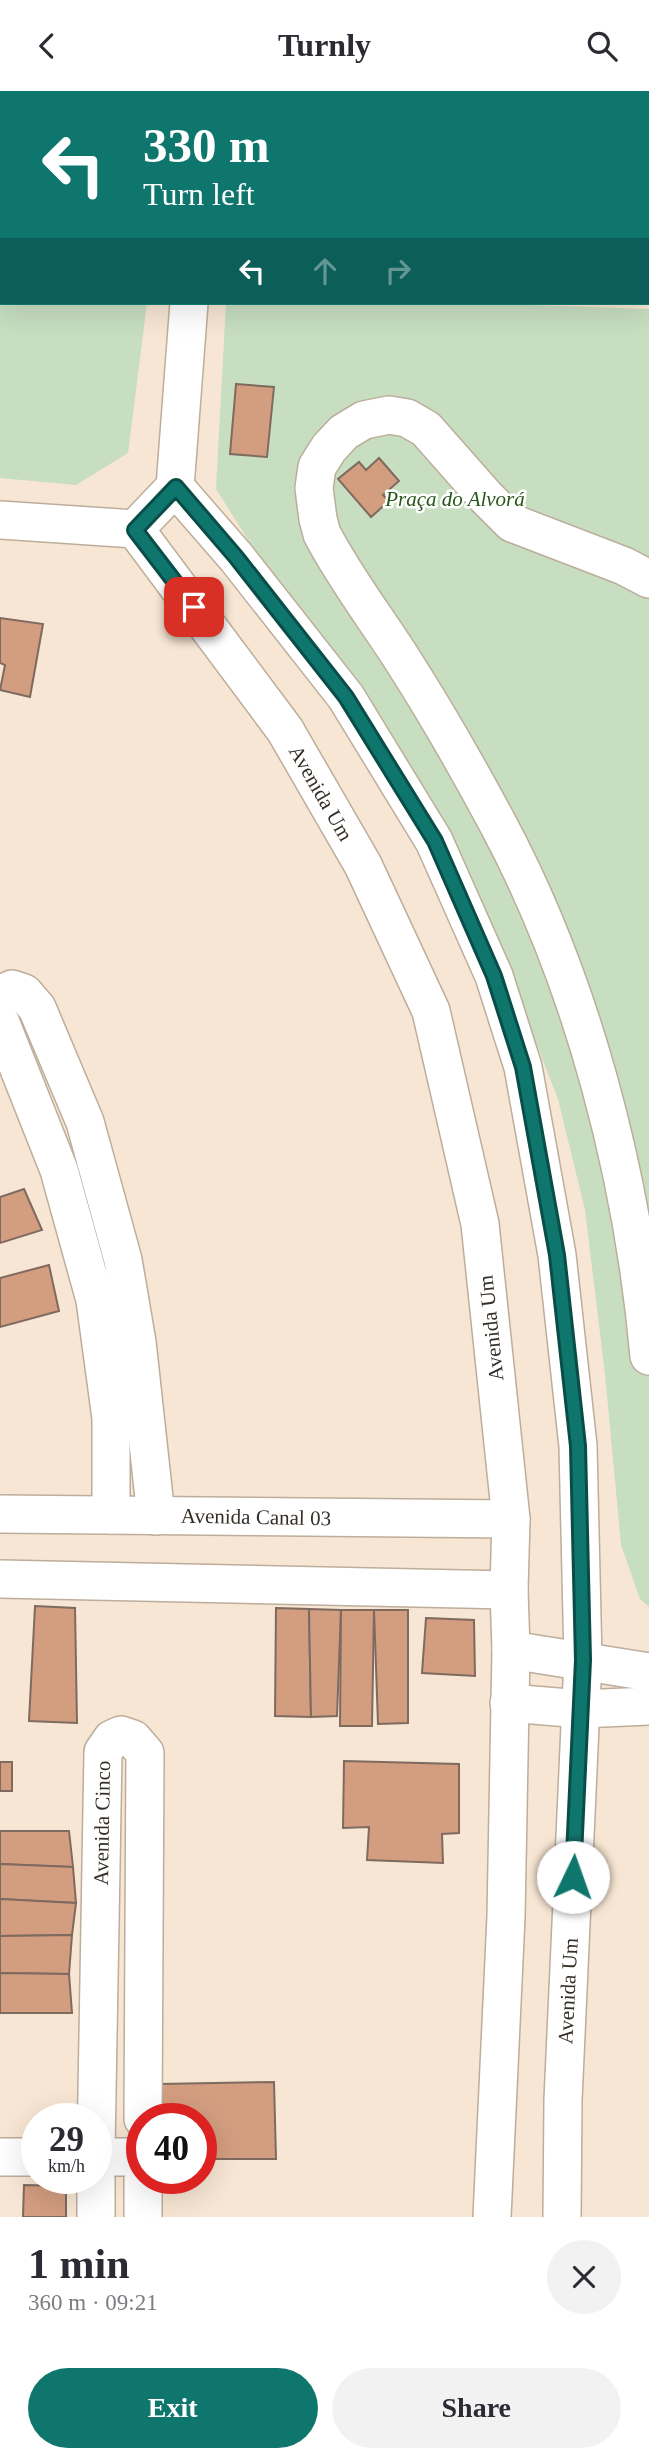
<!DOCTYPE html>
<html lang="en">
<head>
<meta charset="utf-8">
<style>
  :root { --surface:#fff; --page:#f2f2f3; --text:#2b2b33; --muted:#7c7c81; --accent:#0f766e }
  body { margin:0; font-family:Georgia,serif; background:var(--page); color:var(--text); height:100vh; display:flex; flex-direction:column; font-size:26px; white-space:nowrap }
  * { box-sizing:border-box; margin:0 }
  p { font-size:23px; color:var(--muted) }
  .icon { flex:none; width:38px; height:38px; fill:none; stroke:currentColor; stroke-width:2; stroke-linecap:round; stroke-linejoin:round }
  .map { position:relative; height:2126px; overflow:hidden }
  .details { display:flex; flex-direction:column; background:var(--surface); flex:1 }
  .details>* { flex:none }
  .hud { position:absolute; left:0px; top:0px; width:649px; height:214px; box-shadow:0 7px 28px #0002; background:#0f766e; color:#fff; overflow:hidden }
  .speed { position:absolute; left:21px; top:2012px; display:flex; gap:14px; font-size:35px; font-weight:700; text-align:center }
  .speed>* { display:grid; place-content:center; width:91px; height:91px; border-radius:50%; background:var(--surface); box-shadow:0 7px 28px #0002; line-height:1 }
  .speed small { font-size:18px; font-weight:400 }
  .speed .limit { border:10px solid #d22; background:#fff; color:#111 }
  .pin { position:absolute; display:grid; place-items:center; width:60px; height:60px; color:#fff; margin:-30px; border-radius:14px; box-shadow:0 4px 10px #0006 }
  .me { position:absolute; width:77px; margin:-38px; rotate:3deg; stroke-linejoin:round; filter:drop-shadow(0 0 5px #0008) }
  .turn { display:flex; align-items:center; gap:24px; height:147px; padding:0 28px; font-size:32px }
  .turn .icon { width:91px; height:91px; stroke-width:2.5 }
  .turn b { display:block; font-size:49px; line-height:60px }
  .lanes { display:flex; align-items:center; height:66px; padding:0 28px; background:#0003; justify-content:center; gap:35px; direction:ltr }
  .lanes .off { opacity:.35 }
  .round { display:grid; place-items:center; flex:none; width:74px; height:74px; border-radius:37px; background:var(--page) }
  .overview { display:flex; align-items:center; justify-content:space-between; height:119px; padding:0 28px }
  h1 { font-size:42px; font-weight:800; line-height:52px }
  .action { display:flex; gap:14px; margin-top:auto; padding:14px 28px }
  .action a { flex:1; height:80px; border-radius:42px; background:var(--accent); color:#fff; font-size:28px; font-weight:800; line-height:80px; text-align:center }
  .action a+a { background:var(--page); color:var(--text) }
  header { display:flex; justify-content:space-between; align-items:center; height:91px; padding:0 28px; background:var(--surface); font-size:32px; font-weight:800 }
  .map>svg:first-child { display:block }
  .green { fill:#c7dec1 }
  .building { fill:#d39d80; stroke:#7f6a60; stroke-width:2 }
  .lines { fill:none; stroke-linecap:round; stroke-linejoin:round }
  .minor-casing { stroke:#bdad9b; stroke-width:40 }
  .minor { stroke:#fff; stroke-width:37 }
  .route-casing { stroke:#0a4d48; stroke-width:18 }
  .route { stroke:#0f766e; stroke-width:12 }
  .labels { text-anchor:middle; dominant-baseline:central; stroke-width:5; stroke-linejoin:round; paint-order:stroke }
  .park-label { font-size:21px; font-style:italic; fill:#275719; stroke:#fff }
  .street-label { font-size:21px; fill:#352f28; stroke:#fff }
</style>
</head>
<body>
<header><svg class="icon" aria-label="back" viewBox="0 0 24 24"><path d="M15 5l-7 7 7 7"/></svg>Turnly<svg class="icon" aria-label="search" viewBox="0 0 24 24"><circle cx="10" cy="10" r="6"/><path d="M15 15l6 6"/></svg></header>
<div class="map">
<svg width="649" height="2126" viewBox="0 0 649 2126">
  <rect width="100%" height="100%" fill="#f7e6d3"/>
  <g class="green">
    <path d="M0,131L2,212H147L128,362L76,394L0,387Z"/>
    <path d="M226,212H473L649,218V1516L640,1508L621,1454L605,1283L585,1119L558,1008L510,885L417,690L379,625L269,482L216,398Z"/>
  </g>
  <g class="building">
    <path d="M236,293L274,296L267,366L230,363Z"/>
    <path d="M379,367L399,390L383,404L389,410L371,426L338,388L359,371L366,379Z"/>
    <path d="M0,527L43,533L30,606L0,599L5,574L0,572Z"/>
    <path d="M24,1098L42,1139L0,1152V1106Z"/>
    <path d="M49,1174L59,1220L0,1236V1187Z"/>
    <path d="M35,1515L75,1517L77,1632L29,1630Z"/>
    <path d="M276,1517L309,1518L311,1626L275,1625Z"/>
    <path d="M309,1518L341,1519L337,1625L311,1626Z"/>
    <path d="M341,1519H374L372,1635H340Z"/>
    <path d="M374,1519H408V1632L378,1633Z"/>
    <path d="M426,1527L474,1529L475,1585L422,1582Z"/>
    <path d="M344,1670L459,1673V1742L442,1743L443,1772L367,1769L369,1736L343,1737Z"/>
    <rect x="0" y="1671" width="12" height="29"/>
    <path d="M0,1740H69L73,1776L0,1773Z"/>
    <path d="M0,1773L73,1776L76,1812L0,1808Z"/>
    <path d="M0,1808L76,1812L72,1844L0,1845Z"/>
    <path d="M72,1844L69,1883L0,1882V1845Z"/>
    <path d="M0,1882L69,1883L72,1922H0Z"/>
    <path d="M274,1991L276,2068H201V2028H159V1993Z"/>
    <path d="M24,2094L66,2095V2126H23Z"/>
  </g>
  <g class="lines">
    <g class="minor-casing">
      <g id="minor">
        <path d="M0,106H2"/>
        <path d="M175,396L236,466L346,606L434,750L494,885L523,976L557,1164L578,1355L583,1569L563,2009L562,2126"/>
        <path d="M0,429L135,438L175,396L189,212"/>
        <path d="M135,438L285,639L363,774L431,920L480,1133L511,1428L509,1499L511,1559L506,1826L492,2126"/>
        <path d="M649,488L624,475L512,432L486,406L426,338L407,327L389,324L364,329L344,341L329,357L317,376L314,397L318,428L322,443C345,487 375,526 402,568C436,621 468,677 498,733C583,892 633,1086 649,1265"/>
        <path d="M0,908L4,902L12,898L24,902L37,917L85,1031L123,1169L137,1251L156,1425"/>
        <path d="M0,930L59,1079L95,1209L111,1327V1424"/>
        <path d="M0,1423L511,1428"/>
        <path d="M0,1488L509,1499"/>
        <path d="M511,1559L649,1581"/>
        <path d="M509,1612L581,1618L649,1615"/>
        <path d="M96,2058L103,1661L112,1648L121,1644L133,1648L145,1662L143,2028"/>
        <path d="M0,2066H37"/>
        <path d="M96,2066H142"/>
        <path d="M96,2126V2088"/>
        <path d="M143,2126V2088"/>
      </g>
    </g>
    <use href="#minor" class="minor"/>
  </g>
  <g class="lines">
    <g class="route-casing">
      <path id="route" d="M194,516L135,439L176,396L236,466L346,606L435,750L494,885L523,976L557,1164L578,1355L583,1569L573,1786"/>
    </g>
    <use href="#route" class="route"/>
  </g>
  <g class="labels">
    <g class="park-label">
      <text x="455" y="408">Praça do Alvorá</text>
    </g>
    <g class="street-label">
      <text transform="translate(321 702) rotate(60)">Avenida Um</text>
      <text transform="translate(491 1237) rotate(-96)">Avenida Um</text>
      <text transform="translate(256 1426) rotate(1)">Avenida Canal 03</text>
      <text transform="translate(102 1732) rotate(-89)">Avenida Cinco</text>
      <text transform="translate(568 1900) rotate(-87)">Avenida Um</text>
    </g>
  </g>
</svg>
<div class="speed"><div>29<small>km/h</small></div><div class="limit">40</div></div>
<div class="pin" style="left:194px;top:516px;background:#d93025"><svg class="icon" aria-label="arrive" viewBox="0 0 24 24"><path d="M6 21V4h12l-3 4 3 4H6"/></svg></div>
<svg class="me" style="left:573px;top:1786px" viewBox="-20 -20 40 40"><circle r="19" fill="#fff"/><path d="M0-13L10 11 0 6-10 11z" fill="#0f766e"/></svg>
<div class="hud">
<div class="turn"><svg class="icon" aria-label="left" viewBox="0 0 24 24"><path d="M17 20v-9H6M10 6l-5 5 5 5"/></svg><div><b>330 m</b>Turn left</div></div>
<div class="lanes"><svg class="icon" aria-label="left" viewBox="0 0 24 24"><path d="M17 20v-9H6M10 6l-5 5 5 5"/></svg><svg class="icon off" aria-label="ahead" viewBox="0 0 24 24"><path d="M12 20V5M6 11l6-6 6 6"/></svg><svg class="icon off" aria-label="right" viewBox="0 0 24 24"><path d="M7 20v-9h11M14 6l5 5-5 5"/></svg></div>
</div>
</div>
<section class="details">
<div class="overview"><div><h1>1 min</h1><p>360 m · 09:21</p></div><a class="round"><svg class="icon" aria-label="close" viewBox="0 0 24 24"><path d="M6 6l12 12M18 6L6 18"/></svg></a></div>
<div class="action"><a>Exit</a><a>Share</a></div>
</section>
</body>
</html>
